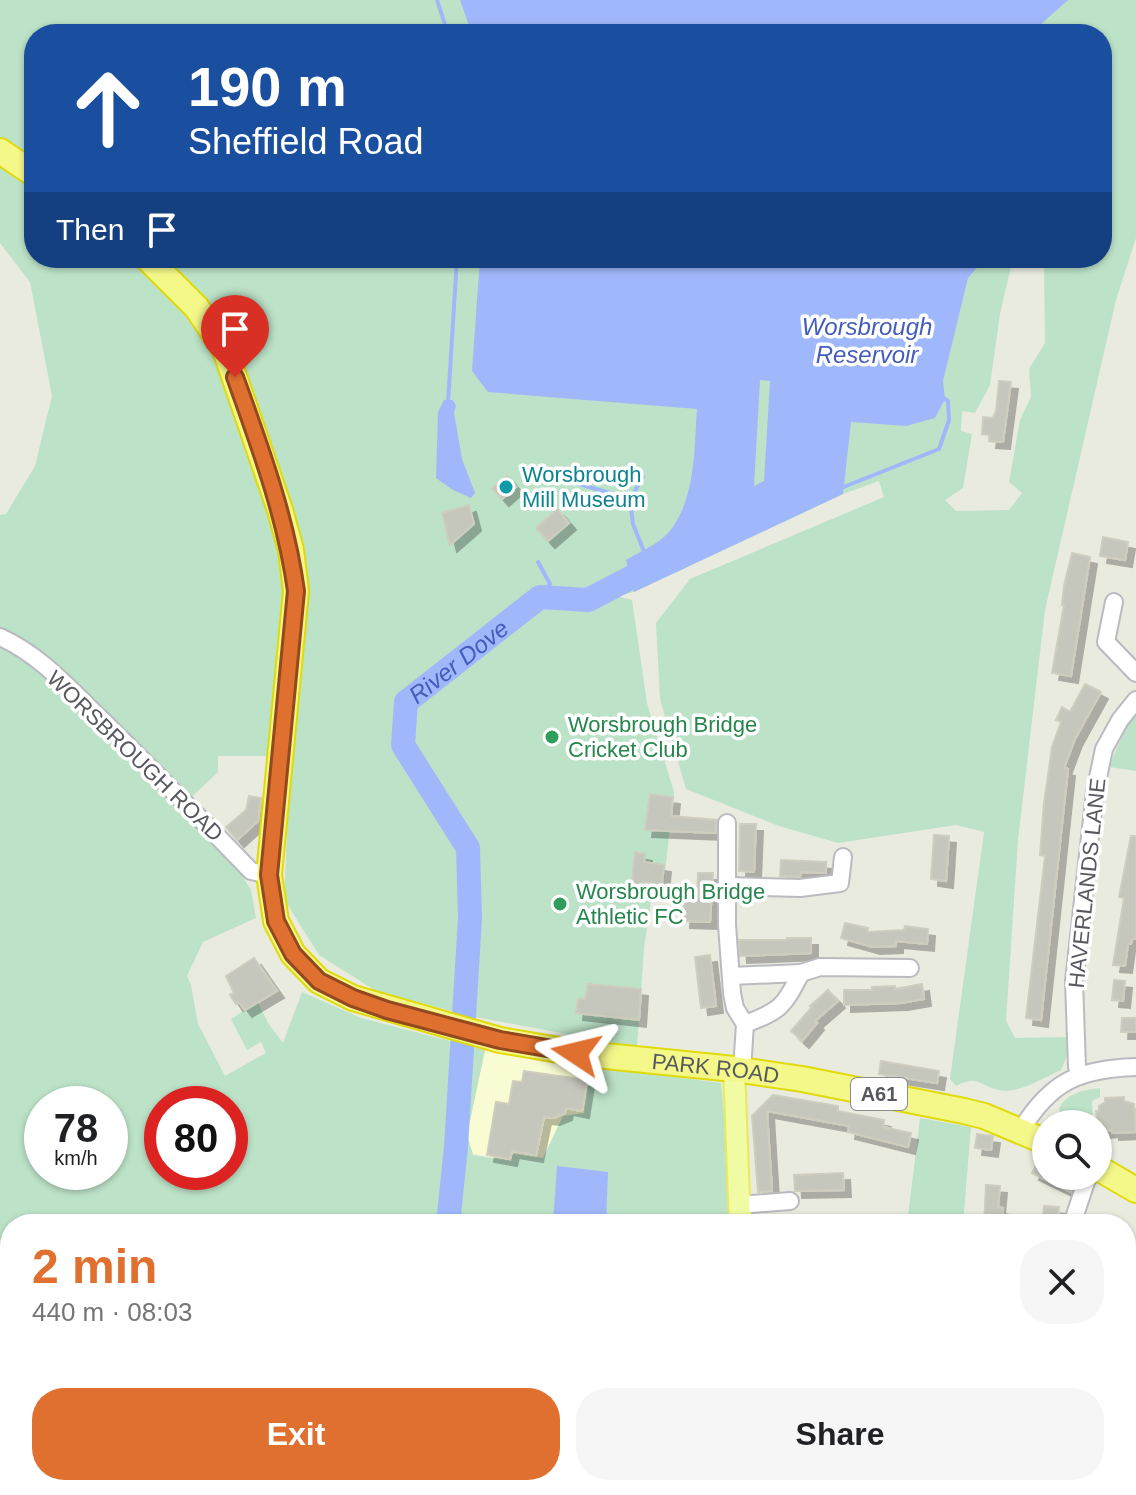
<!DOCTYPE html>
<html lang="en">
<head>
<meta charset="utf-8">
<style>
  :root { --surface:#fff; --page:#f6f6f6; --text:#202124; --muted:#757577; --accent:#e0702f }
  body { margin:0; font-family:Helvetica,sans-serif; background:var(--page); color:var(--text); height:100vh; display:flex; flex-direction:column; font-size:30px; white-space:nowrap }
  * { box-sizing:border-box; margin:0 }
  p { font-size:26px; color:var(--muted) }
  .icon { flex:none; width:44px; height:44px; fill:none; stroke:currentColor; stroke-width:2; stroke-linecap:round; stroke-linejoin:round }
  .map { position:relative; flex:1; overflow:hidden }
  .sheet { position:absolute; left:0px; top:1214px; width:1136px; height:282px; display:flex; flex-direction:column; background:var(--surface); border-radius:32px 32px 0 0; box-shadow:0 2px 6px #0004 }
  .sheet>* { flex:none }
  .guide { position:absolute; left:24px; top:24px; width:1088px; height:244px; border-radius:32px; box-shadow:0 2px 6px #0004; background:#1a4fa0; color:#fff; overflow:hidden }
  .buttons { position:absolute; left:1032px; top:1110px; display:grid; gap:16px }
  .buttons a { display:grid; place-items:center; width:80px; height:80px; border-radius:50%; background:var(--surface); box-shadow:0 2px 6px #0004; font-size:40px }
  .speed { position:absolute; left:24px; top:1086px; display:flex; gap:16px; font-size:40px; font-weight:700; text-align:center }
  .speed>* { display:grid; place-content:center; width:104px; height:104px; border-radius:50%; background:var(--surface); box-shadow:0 2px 6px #0004; line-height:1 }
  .speed small { font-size:20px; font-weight:400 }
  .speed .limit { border:12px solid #d22; background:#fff; color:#111 }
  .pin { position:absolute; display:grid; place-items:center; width:68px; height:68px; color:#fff; margin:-82px -34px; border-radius:50% 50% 50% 0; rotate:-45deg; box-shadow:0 0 8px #0007 }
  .pin .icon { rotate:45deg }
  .me { position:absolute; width:88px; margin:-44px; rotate:280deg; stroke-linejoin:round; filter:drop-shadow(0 0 6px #0008) }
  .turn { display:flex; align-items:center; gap:28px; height:168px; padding:0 32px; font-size:36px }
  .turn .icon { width:104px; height:104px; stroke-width:2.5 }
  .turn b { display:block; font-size:56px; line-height:68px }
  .then { display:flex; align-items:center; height:76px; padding:0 32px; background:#0003; gap:16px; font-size:30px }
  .round { display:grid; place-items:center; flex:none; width:84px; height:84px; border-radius:32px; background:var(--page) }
  .head { display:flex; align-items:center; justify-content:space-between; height:136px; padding:0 32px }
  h1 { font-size:48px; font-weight:800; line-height:60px; color:var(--accent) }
  .button { display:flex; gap:16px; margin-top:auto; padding:16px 32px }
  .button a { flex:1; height:92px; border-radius:32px; background:var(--accent); color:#fff; font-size:32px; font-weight:800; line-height:92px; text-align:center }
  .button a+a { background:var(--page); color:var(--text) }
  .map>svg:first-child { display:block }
  .commercial { fill:#f9fcd3 }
  .green { fill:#bce2c7; fill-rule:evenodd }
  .water { fill:#9fb8fb; fill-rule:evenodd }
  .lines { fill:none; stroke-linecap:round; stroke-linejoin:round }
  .stream { stroke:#9fb8fb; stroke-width:4 }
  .river { stroke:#9fb8fb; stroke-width:24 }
  .building { fill:#c5c6bc; stroke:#cfcebe; stroke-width:2; filter:url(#shadow) }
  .minor-casing { stroke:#babac1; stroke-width:20 }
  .major-casing { stroke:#e9ea59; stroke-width:24 }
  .highway-casing { stroke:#e0da0a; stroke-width:28 }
  .minor { stroke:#fff; stroke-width:16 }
  .major { stroke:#f0fba4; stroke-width:20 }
  .highway { stroke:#f4f889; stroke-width:24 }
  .route-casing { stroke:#92491f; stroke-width:20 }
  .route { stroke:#e0702f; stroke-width:14 }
  .culture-dot { fill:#0f9aa8; stroke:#fff; stroke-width:3 }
  .leisure-dot { fill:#2e9e5b; stroke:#fff; stroke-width:3 }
  .labels { text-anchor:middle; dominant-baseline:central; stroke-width:7; stroke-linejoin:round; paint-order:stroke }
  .shield { fill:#fff; stroke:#8a8b90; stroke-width:2 }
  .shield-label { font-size:20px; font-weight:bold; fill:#585960 }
  .culture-label { font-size:22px; fill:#0d838f; stroke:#fff; text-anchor:start }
  .leisure-label { font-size:22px; fill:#27864d; stroke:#fff; text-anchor:start }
  .street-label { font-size:22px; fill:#585960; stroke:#fff }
  .water-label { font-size:24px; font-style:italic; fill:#445cbc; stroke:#fff }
</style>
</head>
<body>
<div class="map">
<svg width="1136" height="1495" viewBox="0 0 1136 1495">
  <defs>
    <filter id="shadow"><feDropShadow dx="7" dy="7" stdDeviation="0" flood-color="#0004"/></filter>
  </defs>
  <rect width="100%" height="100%" fill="#eaebdf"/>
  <path class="commercial" d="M485,1050L591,1066L584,1113L563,1117L543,1158L514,1154L512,1161L473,1154L467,1135Z"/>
  <g class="green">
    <path d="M0,0H1136V238L1116,300L1045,610L1018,840L1006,1021L1015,1038L1066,1037L1067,1056L1061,1070C1043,1078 1019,1094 999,1090C978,1086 979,1074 956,1086L950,1079L984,832L956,825L838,843L779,826L686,789L660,699L656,623L690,579L884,497L879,481L843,494L634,592L616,596L632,600L647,703L674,792L664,882L652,894L644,948L637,1047L475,1017L376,991L319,955L284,899L290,773L268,756H218V772L180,808L236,866L251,890L256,918L203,942L187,976L191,985L198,1024L225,1076L266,1053L261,1042L247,1050L231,1019L258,1002L268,1023L283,1043L302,992L361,1018L485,1050L467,1135L473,1155L511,1161L513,1154L543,1158L563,1116L584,1113L591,1066L721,1083L729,1165V1224H10V1410L0,1412V515L6,514L35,466L52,396L30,282L0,243ZM34,34H1102V258H1018L1044,265L1045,343L1029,369L1031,397L1020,420L1009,482L1022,493L1009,510L956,511L945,500L963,488L972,434L961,431L962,411L975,413L990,385L1000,314L1013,258H34ZM42,1104H110V1172H42ZM162,1104H230V1172H162Z"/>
    <path d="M1136,711V771L1109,767L1131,716Z"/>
    <path d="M1100,1088V1097L1092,1101L1093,1120H1097V1124L1065,1122L1059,1109C1066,1093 1084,1090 1100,1088Z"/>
    <path d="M920,1118L971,1127L963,1224H907Z"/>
    <path d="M260,1486H735L733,1495H266Z"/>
    <path d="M864,1486H949L948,1495H865Z"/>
  </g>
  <g class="water">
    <path d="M460,0H1068L1040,25L1036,34H472Z"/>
    <path d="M480,258H985L968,278L943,381L945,399L935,418L906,426L851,422L843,494L634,592L626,560C639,552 659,544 669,532C696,499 694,449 697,409L488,392L472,371ZM760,380L770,381L764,481L754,486Z"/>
    <path d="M444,400H453L456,406L454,413L462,459L475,493L471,498L453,490L436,478L438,412Z"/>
    <path d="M557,1166L608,1172L606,1224H553Z"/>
  </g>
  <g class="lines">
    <g class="stream">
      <path d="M437,0L448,34"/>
      <path d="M448,403L457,258"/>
      <path d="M545,474L630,499L633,524L645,554"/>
      <path d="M841,488L939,449L949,420L948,401L942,397"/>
      <path d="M630,499L643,477"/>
      <path d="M538,562L550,584L540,597"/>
    </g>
    <g class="river">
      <path id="s1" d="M448,1224L456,1147L470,918L468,848L403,745L406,702L540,597L588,600L657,564"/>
      <path d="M456,1486L461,1495"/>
    </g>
  </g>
  <g class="building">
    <path d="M999,381L1011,382L1003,442L989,441L990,435L982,434L983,417L993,418L996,411Z"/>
    <path d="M507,476L516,487L502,499L492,488Z"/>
    <path d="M469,505L474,524L450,545L442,513Z"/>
    <path d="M557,509L569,523L548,541L536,528Z"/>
    <path d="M1103,537L1128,542L1125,560L1100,556Z"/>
    <path d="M1072,553L1090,557L1071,676L1052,673L1064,605H1062L1064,586Z"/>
    <path d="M1085,684L1101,692L1075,739L1064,768L1068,769L1041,1020L1026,1018L1045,856L1040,855L1044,803L1052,747L1061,722L1056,720L1062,707L1070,712Z"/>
    <path d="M650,794L673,797L671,816L717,820L716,833L645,830Z"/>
    <path d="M249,796L261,798L258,821L237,840L226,827L246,810Z"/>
    <path d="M740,824H756L754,872L739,871Z"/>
    <path d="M934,835L949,836L946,881L931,879Z"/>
    <path d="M1131,836H1136V931L1135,939H1132L1131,944H1128L1125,966L1113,965L1124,898L1119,897Z"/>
    <path d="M635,852L645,854L644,862L664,865L662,885L642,882L641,891L631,890Z"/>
    <path d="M781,860L826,862V873L801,872L800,877L780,876Z"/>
    <path d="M698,873H713L710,922L683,921L684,898L697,899Z"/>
    <path d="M845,923L868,928L867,932L904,930L905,926L928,929L927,944L896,941V946L873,947L841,938Z"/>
    <path d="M787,938H811V953L740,956L739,940H787Z"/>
    <path d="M710,955L716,1006L701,1008L695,957Z"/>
    <path d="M254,958L277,991L245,1010L239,1002L236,1004L230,995L234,993L226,976Z"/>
    <path d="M1114,980L1125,981L1123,1001L1112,1000Z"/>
    <path d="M588,984L641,989L639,1020L576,1013L578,999H585Z"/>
    <path d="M922,984L924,999L901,1003L844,1005V990H872V987L895,986V989Z"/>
    <path d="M828,990L838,1001L815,1021L817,1023L802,1041L791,1031L812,1007L810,1006Z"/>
    <path d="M1122,1018H1136V1032H1121Z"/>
    <path d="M881,1061L939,1071L937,1083L879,1074Z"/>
    <path d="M524,1071L587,1080L582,1111L566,1108L565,1113L553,1118L544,1117L536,1155L512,1151L510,1159L487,1155L496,1102L509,1104L513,1081L522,1082Z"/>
    <path d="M773,1095L838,1106V1111L884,1120L883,1127L911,1133L908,1147L848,1132L849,1126L767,1111L772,1191L758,1192L752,1116Z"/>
    <path d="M1124,1097V1101L1134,1104L1136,1132L1112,1133V1130L1103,1131L1097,1124L1096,1111H1099V1106L1105,1102V1098Z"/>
    <path d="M977,1134L993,1136L991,1150L975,1148Z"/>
    <path d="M1038,1161L1046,1165V1176H1066L1072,1179L1071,1192L1032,1173Z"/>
    <path d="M843,1173L844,1190L795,1191L794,1175Z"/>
    <path d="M986,1185L1000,1186L998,1207L1003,1208L1002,1218H999L998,1224H984Z"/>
    <path d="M1044,1206L1059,1207L1057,1224H1042Z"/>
  </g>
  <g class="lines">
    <g class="minor-casing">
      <g id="minor">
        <path d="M1114,602L1106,642L1136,673"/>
        <path d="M0,637C39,654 70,689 100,718C151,768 201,819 251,871L269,875"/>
        <path d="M727,823V925L732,993L735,1008L745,1024L742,1070"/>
        <path d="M726,886L800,888L840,883L843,857"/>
        <path d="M731,976L801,973"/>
        <path d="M745,1024C782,1010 783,1007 801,973L820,967L910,968"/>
        <path d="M1080,1076L1077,1067L1074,981L1095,792L1104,749L1120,720L1136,700"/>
        <path d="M1021,1130C1051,1081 1079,1069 1136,1067"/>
        <path d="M739,1205L790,1201"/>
        <path d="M1072,1224L1088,1176"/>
        <path d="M1126,1468L1136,1471"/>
        <path d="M998,1495L1000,1486"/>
      </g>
    </g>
    <g class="major-casing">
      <g id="major">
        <path d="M734,1069L740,1224"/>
        <path d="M744,1495L746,1486"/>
      </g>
    </g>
    <g class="highway-casing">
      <g id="highway">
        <path d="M0,151L34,174"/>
        <path id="s2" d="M147,258L197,308L225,350L280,510L291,550L296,591L269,875L276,921L293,954L319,981L353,998L500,1040L576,1053L734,1069L802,1079L964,1111L984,1116L1046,1142"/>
        <path d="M1098,1168L1136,1190"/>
      </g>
    </g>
    <use href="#minor" class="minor"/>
    <use href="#major" class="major"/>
    <use href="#highway" class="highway"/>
  </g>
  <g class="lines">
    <g class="route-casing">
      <path id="route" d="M235,377C260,447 286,517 296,591L269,875L276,921L293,954L319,981L353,998L387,1010L500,1040L576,1053"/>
    </g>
    <use href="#route" class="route"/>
  </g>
  <circle class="culture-dot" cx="506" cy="487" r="8"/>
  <g class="leisure-dot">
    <circle cx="552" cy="737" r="8"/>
    <circle cx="560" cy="904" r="8"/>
  </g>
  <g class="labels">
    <rect class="shield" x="851" y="1078" width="56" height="32" rx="6"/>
    <g class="shield-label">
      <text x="879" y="1094">A61</text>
    </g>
    <g class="culture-label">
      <text x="522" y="474">Worsbrough<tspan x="522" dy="25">Mill Museum</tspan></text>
    </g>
    <g class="leisure-label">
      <text x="568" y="724">Worsbrough Bridge<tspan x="568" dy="25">Cricket Club</tspan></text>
      <text x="576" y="891">Worsbrough Bridge<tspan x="576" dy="25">Athletic FC</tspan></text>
    </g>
    <g class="street-label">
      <text transform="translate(135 756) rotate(44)">WORSBROUGH ROAD</text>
      <text transform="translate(1087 883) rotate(-84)">HAVERLANDS LANE</text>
      <text stroke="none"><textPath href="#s2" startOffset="1188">PARK ROAD</textPath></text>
    </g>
    <g class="water-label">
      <text x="867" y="326">Worsbrough<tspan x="867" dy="28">Reservoir</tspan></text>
      <text stroke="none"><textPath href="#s1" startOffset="608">River Dove</textPath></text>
    </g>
  </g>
</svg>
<div class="buttons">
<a><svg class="icon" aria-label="search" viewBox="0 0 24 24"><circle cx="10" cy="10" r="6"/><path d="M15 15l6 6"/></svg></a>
</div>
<div class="speed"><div>78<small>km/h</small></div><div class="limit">80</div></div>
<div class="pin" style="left:235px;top:377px;background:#d93025"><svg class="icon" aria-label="arrive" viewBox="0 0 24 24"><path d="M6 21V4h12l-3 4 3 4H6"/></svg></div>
<svg class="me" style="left:576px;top:1053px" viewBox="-20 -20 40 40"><path d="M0-17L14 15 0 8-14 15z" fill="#e0702f" stroke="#fff" stroke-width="4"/></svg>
<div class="guide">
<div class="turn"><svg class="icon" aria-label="ahead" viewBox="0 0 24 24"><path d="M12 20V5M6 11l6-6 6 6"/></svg><div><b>190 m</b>Sheffield Road</div></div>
<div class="then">Then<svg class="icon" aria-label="arrive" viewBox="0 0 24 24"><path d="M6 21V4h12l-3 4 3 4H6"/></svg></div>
</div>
<section class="sheet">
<div class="head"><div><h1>2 min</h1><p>440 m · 08:03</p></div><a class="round"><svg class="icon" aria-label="close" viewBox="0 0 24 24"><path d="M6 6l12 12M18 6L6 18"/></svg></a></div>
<div class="button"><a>Exit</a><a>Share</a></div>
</section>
</div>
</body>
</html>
